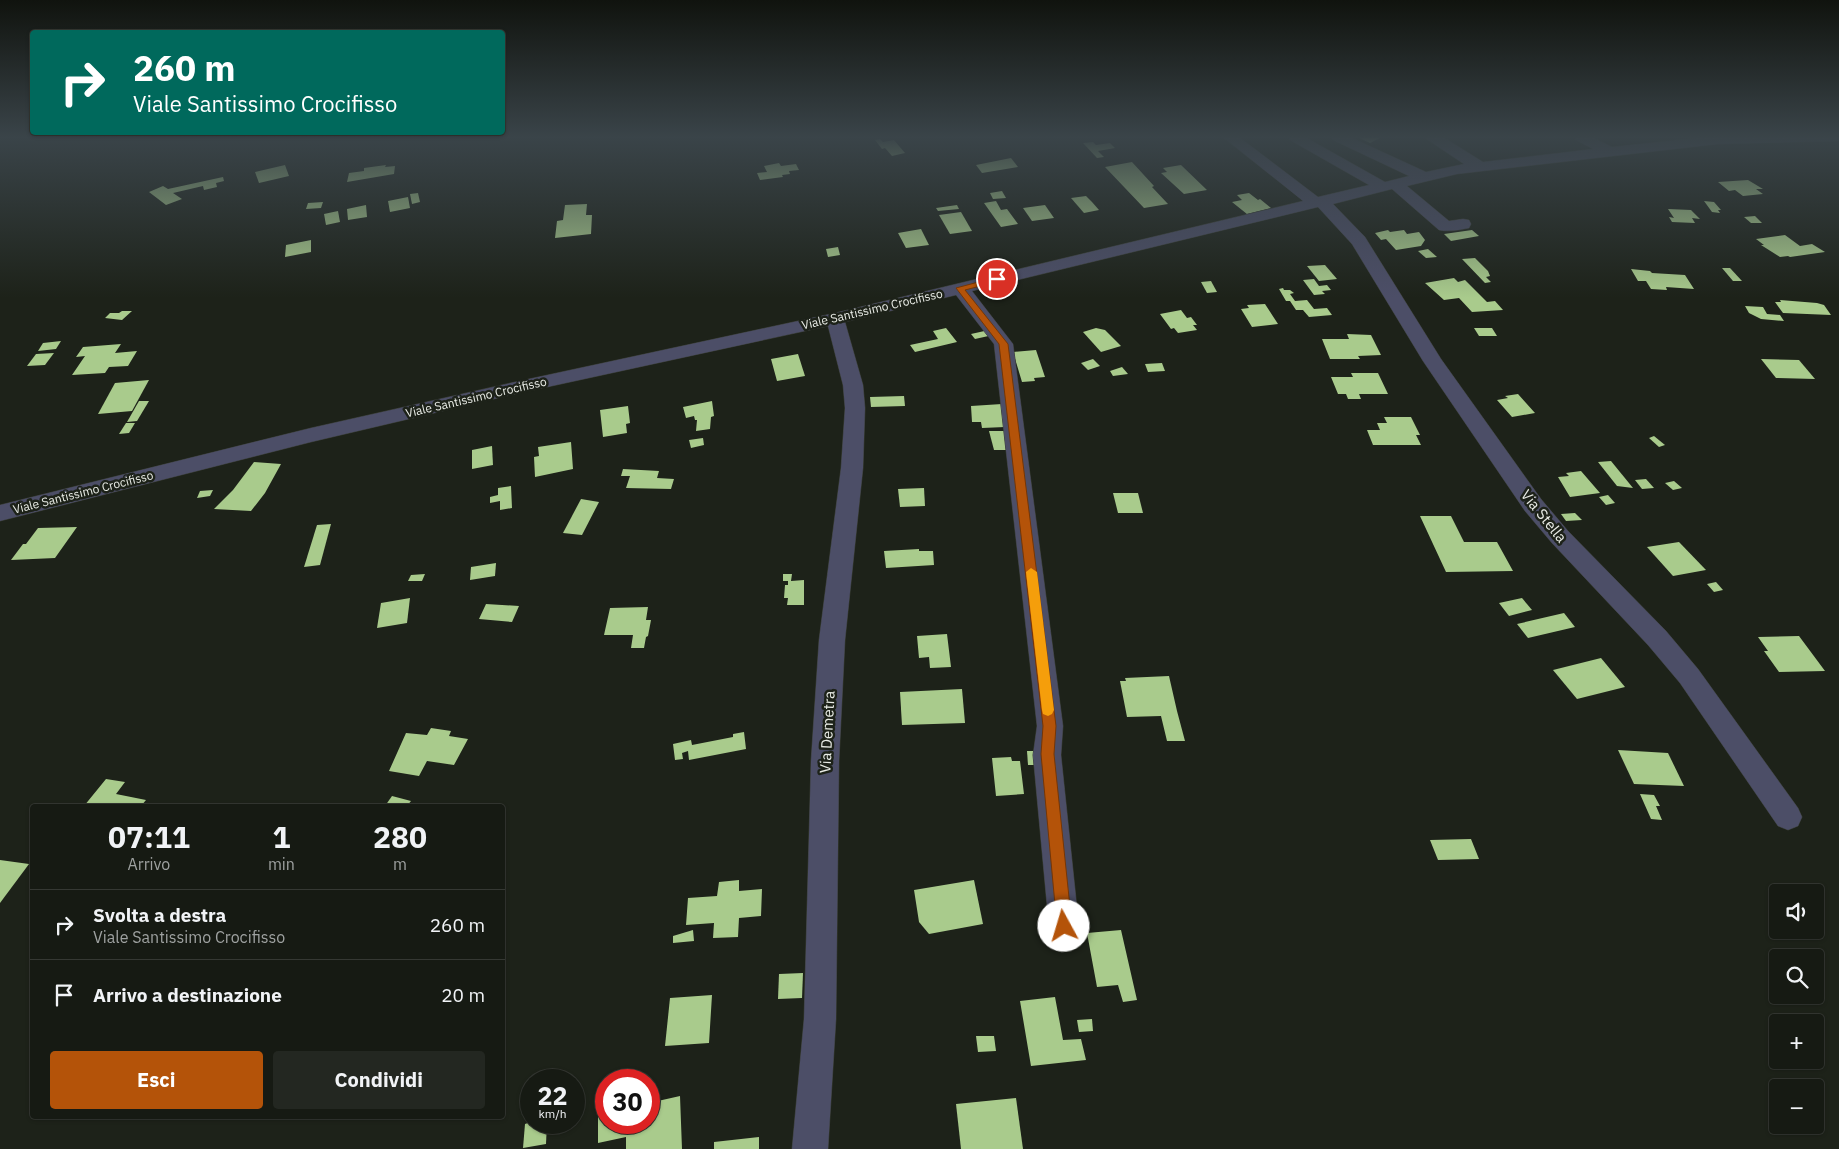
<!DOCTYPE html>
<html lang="it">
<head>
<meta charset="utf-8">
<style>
  :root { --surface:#161a13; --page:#232721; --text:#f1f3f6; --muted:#9ea1a0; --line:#353833; --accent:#b45309 }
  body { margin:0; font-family:"IBM Plex Sans",sans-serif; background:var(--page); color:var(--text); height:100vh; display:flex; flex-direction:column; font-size:19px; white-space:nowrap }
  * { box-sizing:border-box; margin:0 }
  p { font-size:16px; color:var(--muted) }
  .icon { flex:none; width:28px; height:28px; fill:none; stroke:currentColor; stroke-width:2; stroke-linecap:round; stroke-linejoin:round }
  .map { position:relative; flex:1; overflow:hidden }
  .sheet { position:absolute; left:30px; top:804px; width:475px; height:315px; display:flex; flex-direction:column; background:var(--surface); border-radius:5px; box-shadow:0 1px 4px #0004,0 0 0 1px var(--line) }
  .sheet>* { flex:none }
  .top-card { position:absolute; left:30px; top:30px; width:475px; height:105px; border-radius:5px; box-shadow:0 1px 4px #0004,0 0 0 1px var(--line); background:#00695c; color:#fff; overflow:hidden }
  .buttons { position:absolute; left:1769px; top:884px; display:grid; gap:10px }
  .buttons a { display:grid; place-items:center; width:55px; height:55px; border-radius:5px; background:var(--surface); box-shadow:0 1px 4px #0004,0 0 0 1px var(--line); font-size:25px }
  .speed { position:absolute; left:520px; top:1069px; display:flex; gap:10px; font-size:25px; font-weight:700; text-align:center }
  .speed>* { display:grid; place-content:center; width:65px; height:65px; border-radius:50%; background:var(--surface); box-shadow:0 1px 4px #0004,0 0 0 1px var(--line); line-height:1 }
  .speed small { font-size:12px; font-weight:400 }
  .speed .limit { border:8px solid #d22; background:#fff; color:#111 }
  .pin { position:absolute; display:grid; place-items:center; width:42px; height:42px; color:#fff; margin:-21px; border:2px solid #fff; border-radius:50%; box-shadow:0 1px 5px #0007 }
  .me { position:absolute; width:55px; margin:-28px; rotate:354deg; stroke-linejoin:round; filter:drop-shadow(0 0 4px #0008) }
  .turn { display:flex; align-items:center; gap:18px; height:105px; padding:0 20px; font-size:22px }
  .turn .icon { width:65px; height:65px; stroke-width:2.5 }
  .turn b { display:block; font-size:35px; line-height:42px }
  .eta { display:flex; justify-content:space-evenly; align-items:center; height:85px; text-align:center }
  .eta b { font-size:30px; font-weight:800; line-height:35px }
  .primary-button { display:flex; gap:10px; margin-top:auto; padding:10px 20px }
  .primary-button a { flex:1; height:58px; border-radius:5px; background:var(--accent); color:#fff; font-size:20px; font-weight:800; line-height:58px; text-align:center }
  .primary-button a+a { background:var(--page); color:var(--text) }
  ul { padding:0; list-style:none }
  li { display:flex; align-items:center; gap:15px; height:70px; padding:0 20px; border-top:1px solid var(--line) }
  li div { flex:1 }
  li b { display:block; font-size:19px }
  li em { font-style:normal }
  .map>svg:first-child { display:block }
  .building { fill:#a9cb8c }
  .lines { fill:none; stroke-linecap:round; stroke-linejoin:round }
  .minor-casing { stroke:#3a3e36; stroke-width:1 }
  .minor { fill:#4c4e67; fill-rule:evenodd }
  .route { fill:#b45309; stroke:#753606 }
  .slow { fill:#f59e0b }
  .labels { text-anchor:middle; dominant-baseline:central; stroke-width:5; stroke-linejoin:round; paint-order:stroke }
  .far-street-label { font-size:12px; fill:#e9ece6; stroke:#1d2219 }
  .street-label { font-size:15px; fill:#e9ece6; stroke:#1d2219 }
</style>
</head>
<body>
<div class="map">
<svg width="1839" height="1149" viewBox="0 0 1839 1149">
  <rect width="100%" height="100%" fill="#1d2219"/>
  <g class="building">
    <path d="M1357,137H1382L1370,143Z"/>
    <path d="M880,139L883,142L894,140L905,153L892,156L885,148L882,149L875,140Z"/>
    <path d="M1093,142L1096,145L1110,143L1115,148L1098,151L1104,157L1097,158L1083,143Z"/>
    <path d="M1011,158L1018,167L982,173L976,165Z"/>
    <path d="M1132,162L1154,186L1152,187L1168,204L1144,208L1105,167Z"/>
    <path d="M779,163L781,166L796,164L799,170L789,171L790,174L782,175L783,177L760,180L757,173L767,172L764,166Z"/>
    <path d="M285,165L289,176L259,183L255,172Z"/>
    <path d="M386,165L385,167L395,166L394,174L347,182L349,173L364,171V168Z"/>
    <path d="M1181,165L1207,190L1184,194L1161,173L1167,172L1163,168Z"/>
    <path d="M223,177L224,181L216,183L217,187L204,190L203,186L173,193L182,199L166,205L149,192L163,186L168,189Z"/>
    <path d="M1748,180L1763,189H1756L1763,194L1743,196L1735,190L1729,191L1718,182Z"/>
    <path d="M1002,191L1006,198L993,199L990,193Z"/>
    <path d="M418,193L420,202L412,204L410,194Z"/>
    <path d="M1249,193L1258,200L1260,199L1271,208L1247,214L1232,202L1242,200L1237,195Z"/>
    <path d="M1086,196L1092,202L1099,210L1084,213L1071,198Z"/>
    <path d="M408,197L410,208L390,212L388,201Z"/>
    <path d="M996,201L1001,210L1007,209L1018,224L1001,227L984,203Z"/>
    <path d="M1704,201L1714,202L1721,210H1718L1720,213L1712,212Z"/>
    <path d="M323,202L321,208L306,209L308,203Z"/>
    <path d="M587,204L586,215H592L591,234L555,238L557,221L563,220L565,205Z"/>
    <path d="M366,205L367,217L348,220L347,209Z"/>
    <path d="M957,205L959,209L938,211L936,208Z"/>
    <path d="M1045,205L1054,218L1032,221L1023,208Z"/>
    <path d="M1668,209L1691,210L1700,219L1692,218L1695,223L1672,222L1669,217L1674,218Z"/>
    <path d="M338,211L340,222L326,225L324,214Z"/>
    <path d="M961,212L972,231L950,234L939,215Z"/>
    <path d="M1755,216L1762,223H1751L1744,217Z"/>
    <path d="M921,229L929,245L906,248L898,233Z"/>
    <path d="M1388,230L1390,232L1404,230L1407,234L1419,232L1425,240L1421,246L1396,250L1386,239L1381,240L1375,233Z"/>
    <path d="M1472,230L1479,236L1451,241L1444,234Z"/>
    <path d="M1785,235L1800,246L1812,244L1825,252L1790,257L1788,256L1780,257L1761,245H1764L1756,239Z"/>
    <path d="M311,240V252L285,257L286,245Z"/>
    <path d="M838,247L840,255L828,257L826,249Z"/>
    <path d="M1428,249L1437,257L1426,258L1418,251Z"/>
    <path d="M1475,258L1488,271L1490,276L1486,277L1491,282L1485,283L1462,259Z"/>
    <path d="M1325,265L1337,279L1319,281L1307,266Z"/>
    <path d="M1722,268H1730L1742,281H1733Z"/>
    <path d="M1631,269L1650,271L1652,273L1685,275L1694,289L1666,287L1667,290L1651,289L1646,281H1638Z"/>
    <path d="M1454,278L1458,282L1465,280L1487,302L1495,301L1503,310L1472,312L1459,298L1444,300L1425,283Z"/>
    <path d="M1314,279L1319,286L1327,285L1331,290L1322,291L1325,294L1314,295L1303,280Z"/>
    <path d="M1211,281L1217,292L1207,293L1201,282Z"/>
    <path d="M1283,288L1284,290H1290L1294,293L1290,294L1295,301L1307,300L1314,309L1327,308L1332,315L1309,317L1303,310H1296L1290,301H1286L1279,289Z"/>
    <path d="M1780,300L1817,303L1824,305L1831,315L1783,313L1775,302H1781Z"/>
    <path d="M1265,304L1278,324L1252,327L1241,309L1249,308L1247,305Z"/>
    <path d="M1745,306L1763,307L1767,314L1780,315L1784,321L1761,319L1749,313Z"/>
    <path d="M1181,310L1187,318L1191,317L1197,325H1193L1197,330L1178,333L1174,328L1171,329L1160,314Z"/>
    <path d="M122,311H132L122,320L105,318L110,313H119Z"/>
    <path d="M946,328L957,342L915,352L910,345L938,339L933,331Z"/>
    <path d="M1096,328L1105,330L1121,346L1101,352L1083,332Z"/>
    <path d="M1474,328H1492L1497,336H1479Z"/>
    <path d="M989,330L993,335L975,339L971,334Z"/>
    <path d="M1347,334L1371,335L1381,355L1358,356L1360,359H1330L1322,339H1349Z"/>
    <path d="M61,341L56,349L38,351L43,343Z"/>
    <path d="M121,344L115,353L137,351L128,366L109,367L105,373L72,375L85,356L76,357L83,347Z"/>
    <path d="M1036,350L1045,377L1034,378L1035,381L1022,382L1013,352Z"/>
    <path d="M54,353L45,365L27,366L36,354Z"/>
    <path d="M798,354L805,376L777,381L771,359Z"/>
    <path d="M1093,359L1100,366L1088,370L1081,363Z"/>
    <path d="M1761,359L1799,360L1815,379L1776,378Z"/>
    <path d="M1162,363L1165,371L1148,372L1145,364Z"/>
    <path d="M1122,367L1128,374L1113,376L1110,371Z"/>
    <path d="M1351,373H1378L1388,394H1359L1361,399H1348L1346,394H1338L1331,377H1353Z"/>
    <path d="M149,380L132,411L98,414L115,383Z"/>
    <path d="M1518,394L1535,413L1512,417L1497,400L1508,398L1505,396Z"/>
    <path d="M904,396L905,406L871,407L870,397Z"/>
    <path d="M139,401H149L137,421L127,422Z"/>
    <path d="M712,401L714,416L711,417L710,429L696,431L697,420H695L694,416L686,418L683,407Z"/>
    <path d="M1002,404L1005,427L982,428L981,422H972L971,406Z"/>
    <path d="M628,406L630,423L626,424L627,433L603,437L600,410Z"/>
    <path d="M1384,417H1411L1420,435H1416L1421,445H1373L1367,430H1380L1377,423H1387Z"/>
    <path d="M126,423H135L129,433L119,434Z"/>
    <path d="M989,431H1004L1006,450H994Z"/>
    <path d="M1654,436L1665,445L1659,447L1649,438Z"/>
    <path d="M703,438L704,445L691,448L689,440Z"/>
    <path d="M571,442L573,469L535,477L534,457L539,456L538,447Z"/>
    <path d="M492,446L493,465L472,469V450Z"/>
    <path d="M1611,461L1633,488L1617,486L1598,462Z"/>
    <path d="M254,462L281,464L265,493L251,511L214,509L233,490Z"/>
    <path d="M623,469L659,471L657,478L674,479L671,489L626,488L630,476H621Z"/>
    <path d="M1581,471L1600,493L1570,497L1558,477L1569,476L1566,473Z"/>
    <path d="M1646,479L1654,488L1642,489L1635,480Z"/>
    <path d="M1674,481L1682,488L1673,490L1665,483Z"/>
    <path d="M511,486L512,508L500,510V501L490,503V497L498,495V488Z"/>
    <path d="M924,488L925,506L900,507L898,489Z"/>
    <path d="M213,490L210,496L197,498L200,491Z"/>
    <path d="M1113,493H1138L1143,513H1118Z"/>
    <path d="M1608,495L1615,503L1606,505L1599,497Z"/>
    <path d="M581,499L599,502L582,535L563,533Z"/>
    <path d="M1575,513L1582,520L1566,521L1561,514Z"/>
    <path d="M1420,516H1451L1464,542H1497L1513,571L1446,572Z"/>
    <path d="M331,524L320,565L304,567L317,525Z"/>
    <path d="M77,527L55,558L11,560L23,544H26L38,528Z"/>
    <path d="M1679,542L1706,570L1673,576L1647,547Z"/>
    <path d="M919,549V551H933L934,565L886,568L884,551Z"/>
    <path d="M496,563L495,576L470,580L471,567Z"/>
    <path d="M425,574L422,581H408L411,575Z"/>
    <path d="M783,574H792L791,581L804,580V605H787L788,598H784L785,585H788V581H783Z"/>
    <path d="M1716,582L1723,590L1714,592L1707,584Z"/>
    <path d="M410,598L407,623L377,628L381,603Z"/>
    <path d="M1522,598L1532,610L1509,616L1499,603Z"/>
    <path d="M486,604L519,606L512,622L479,619Z"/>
    <path d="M648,607L646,620H651L648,636L646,637L644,648H631L633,635H604L610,608Z"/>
    <path d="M1564,613L1575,627L1528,638L1517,624Z"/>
    <path d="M947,634L951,667L930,668L929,657L919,658L917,636Z"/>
    <path d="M1799,636L1825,671L1779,672L1764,651H1768L1758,637Z"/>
    <path d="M1601,658L1625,687L1577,699L1553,670Z"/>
    <path d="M1169,676L1177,711L1185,741H1167L1161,716L1127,717L1120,681H1126L1125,678Z"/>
    <path d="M962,689L965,723L902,725L900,692Z"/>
    <path d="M431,728L451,731L449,736L468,739L454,765L427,761L419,776L389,771L406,733L427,735Z"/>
    <path d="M744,732L746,749L689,760L688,751L682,753L683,759L675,760L673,744L691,740L692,745L733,737V734Z"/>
    <path d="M1618,750L1668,753L1684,786L1634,784Z"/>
    <path d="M1027,751H1038L1039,765H1028Z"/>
    <path d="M1011,757L1012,761H1020L1024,794L996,796L992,758Z"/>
    <path d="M106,779L125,782L116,794L146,800L141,806H84Z"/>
    <path d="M1640,794L1654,795L1660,806H1656L1662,820L1651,819Z"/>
    <path d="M392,796L411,801L407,806H385Z"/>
    <path d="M1471,839L1479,859L1438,860L1430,840Z"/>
    <path d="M0,860L29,864L0,903Z"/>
    <path d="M739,880V891L762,889L761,916L739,918L738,937L713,938L714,923L686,925L688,898L717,896L719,882Z"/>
    <path d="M974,880L983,924L929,934L919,922L914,890Z"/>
    <path d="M693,930L694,941L673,943V936Z"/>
    <path d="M1121,930L1137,1000L1123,1002L1118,985L1097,987L1087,933Z"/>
    <path d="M803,973L802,998L778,999L779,974Z"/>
    <path d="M712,995L709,1043L665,1046L670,998Z"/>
    <path d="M1055,997L1063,1040L1081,1039L1086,1060L1031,1066L1020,1001Z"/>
    <path d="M1092,1019L1093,1031L1079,1032L1077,1020Z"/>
    <path d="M976,1036H994L996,1051L978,1052Z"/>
    <path d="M680,1096L682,1149H626V1137L598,1143V1113L606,1111V1122H649V1103Z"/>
    <path d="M1016,1098L1023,1149H961L956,1104Z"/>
    <path d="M531,1122H547L546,1144L523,1148L525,1124Z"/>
    <path d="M759,1137V1149H714V1142Z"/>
  </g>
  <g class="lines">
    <g class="minor-casing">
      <path id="minor" d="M1223,137H1239L1318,197L1369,185L1290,140L1288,137H1305L1385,182L1409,176L1333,140L1331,137H1350L1426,172L1464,164L1428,140L1426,137H1443L1483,162L1593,149L1576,140L1574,137H1592L1612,147L1707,137H1839V141L1718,144L1457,174L1407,186L1449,221L1463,219L1469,220L1471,224L1469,228C1459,230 1449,232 1439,230L1392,189L1333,204L1365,237L1441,359L1541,499L1568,531L1666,631L1698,669L1798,808L1802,817L1798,826L1788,830L1778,826L1680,683L1648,645L1552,543L1525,511L1423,361L1352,244L1318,207L972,291L1013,344L1063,726L1061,755L1079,927L1075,938L1064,942L1053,938L1049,927L1033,755L1037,726L994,344L956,295L845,322L863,385L865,408L863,468L845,640L839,761L836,1019L828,1149H792L804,1019L811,761L819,640L841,468L845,408L843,385L828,326L515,394L311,442L0,521V505L311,428L515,382L835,313L1303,201Z"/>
    </g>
    <use href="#minor" class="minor"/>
  </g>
  <linearGradient id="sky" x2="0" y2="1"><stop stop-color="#10130e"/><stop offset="0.46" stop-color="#3a4449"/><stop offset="1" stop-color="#3a4449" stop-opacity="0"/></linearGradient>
  <rect width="1839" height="298" fill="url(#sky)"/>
  <path class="route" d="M997,277L1002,279L1000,281L965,290L1008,344L1056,726L1054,754L1072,926L1070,932L1064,934L1059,932L1057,926L1041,754L1043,726L999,344L956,288Z"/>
  <path class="slow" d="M1031,568L1037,572L1054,710L1052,714L1048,716L1043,714L1042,710L1026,572Z"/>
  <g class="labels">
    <g class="far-street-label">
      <text transform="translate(872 309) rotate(-13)">Viale Santissimo Crocifisso</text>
      <text transform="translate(476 397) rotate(-13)">Viale Santissimo Crocifisso</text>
      <text transform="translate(83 492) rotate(-14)">Viale Santissimo Crocifisso</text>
    </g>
    <g class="street-label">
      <text transform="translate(1544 516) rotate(51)">Via Stella</text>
      <text transform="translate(827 732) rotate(-87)">Via Demetra</text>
    </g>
  </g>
</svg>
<div class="buttons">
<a><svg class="icon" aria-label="sound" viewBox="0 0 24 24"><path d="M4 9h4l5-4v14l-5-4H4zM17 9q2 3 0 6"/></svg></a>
<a><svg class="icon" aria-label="search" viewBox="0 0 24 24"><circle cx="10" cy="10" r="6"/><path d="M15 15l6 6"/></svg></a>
<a>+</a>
<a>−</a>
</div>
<div class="speed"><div>22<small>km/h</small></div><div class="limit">30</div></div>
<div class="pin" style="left:997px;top:279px;background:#d93025"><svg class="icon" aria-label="arrive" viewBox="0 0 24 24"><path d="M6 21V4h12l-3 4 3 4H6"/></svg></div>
<svg class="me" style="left:1064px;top:926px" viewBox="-20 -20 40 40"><circle r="19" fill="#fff"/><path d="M0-13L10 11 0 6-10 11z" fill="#b45309"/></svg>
<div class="top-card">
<div class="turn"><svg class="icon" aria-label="right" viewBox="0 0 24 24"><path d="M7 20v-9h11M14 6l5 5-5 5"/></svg><div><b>260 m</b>Viale Santissimo Crocifisso</div></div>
</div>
<section class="sheet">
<div class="eta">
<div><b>07:11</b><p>Arrivo</p></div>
<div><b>1</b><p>min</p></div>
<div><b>280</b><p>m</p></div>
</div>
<ul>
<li><svg class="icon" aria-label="right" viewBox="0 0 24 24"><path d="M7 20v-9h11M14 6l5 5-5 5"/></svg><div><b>Svolta a destra</b><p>Viale Santissimo Crocifisso</p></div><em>260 m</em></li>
<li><svg class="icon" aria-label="arrive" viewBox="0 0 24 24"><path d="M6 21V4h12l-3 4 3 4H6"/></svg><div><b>Arrivo a destinazione</b></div><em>20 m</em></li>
</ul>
<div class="primary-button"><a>Esci</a><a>Condividi</a></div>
</section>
</div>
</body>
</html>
